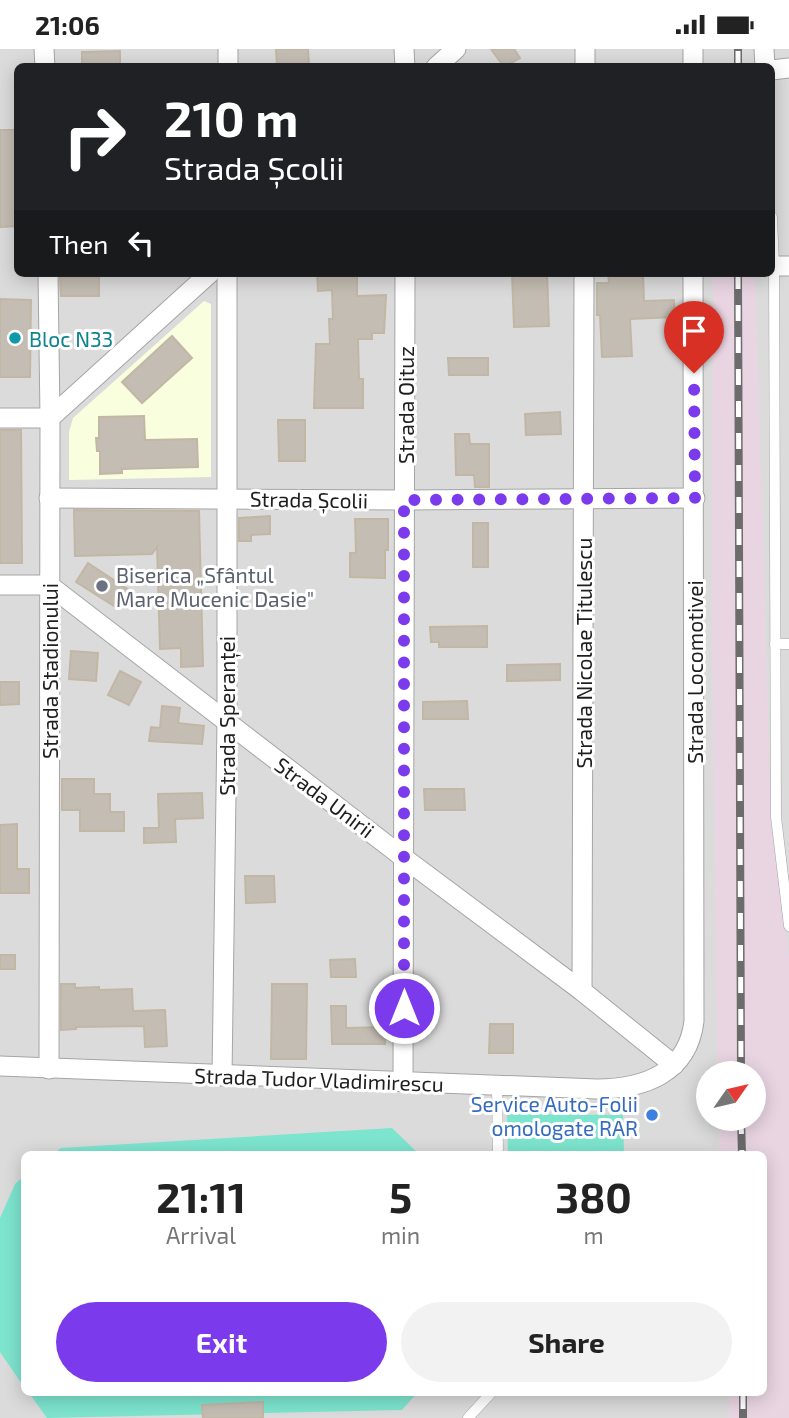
<!DOCTYPE html>
<html lang="en">
<head>
<meta charset="utf-8">
<style>
  :root { --surface:#fff; --page:#f2f2f2; --text:#222; --muted:#767676; --accent:#7c3aed }
  body { margin:0; font-family:"Exo 2",sans-serif; background:var(--page); color:var(--text); height:100vh; display:flex; flex-direction:column; font-size:26px; white-space:nowrap }
  * { box-sizing:border-box; margin:0 }
  p { font-size:23px; color:var(--muted) }
  .icon { flex:none; width:38px; height:38px; fill:none; stroke:currentColor; stroke-width:2; stroke-linecap:round; stroke-linejoin:round }
  .map { position:relative; flex:1; overflow:hidden }
  .details { position:absolute; left:21px; top:1102px; width:746px; height:245px; display:flex; flex-direction:column; background:var(--surface); border-radius:10px; box-shadow:0 4px 18px #0003 }
  .details>* { flex:none }
  .banner { position:absolute; left:14px; top:14px; width:761px; height:214px; border-radius:10px; box-shadow:0 4px 18px #0003; background:#202124; color:#fff; overflow:hidden }
  .needle { width:46px; rotate:56deg }
  .fabs { position:absolute; left:696px; top:1012px; display:grid; gap:14px }
  .fabs a { display:grid; place-items:center; width:70px; height:70px; border-radius:50%; background:var(--surface); box-shadow:0 4px 18px #0003; font-size:35px }
  .pin { position:absolute; display:grid; place-items:center; width:60px; height:60px; color:#fff; margin:-72px -30px; border-radius:50% 50% 50% 0; rotate:-45deg; box-shadow:0 0 7px #0007 }
  .pin .icon { rotate:45deg }
  .me { position:absolute; width:77px; margin:-38px; rotate:0deg; stroke-linejoin:round; filter:drop-shadow(0 0 5px #0008) }
  .turn { display:flex; align-items:center; gap:24px; height:147px; padding:0 35px; font-size:32px }
  .turn .icon { width:91px; height:91px; stroke-width:2.5 }
  .turn b { display:block; font-size:49px; line-height:60px }
  .then { display:flex; align-items:center; height:66px; padding:0 35px; background:#0003; gap:14px; font-size:26px }
  .eta { display:flex; justify-content:space-evenly; align-items:center; height:119px; text-align:center }
  .eta b { font-size:42px; font-weight:700; line-height:49px }
  .cta { display:flex; gap:14px; margin-top:auto; padding:14px 35px }
  .cta a { flex:1; height:80px; border-radius:42px; background:var(--accent); color:#fff; font-size:28px; font-weight:700; line-height:80px; text-align:center }
  .cta a+a { background:var(--page); color:var(--text) }
  .status { display:flex; justify-content:space-between; align-items:center; height:49px; padding:0 35px; background:var(--surface); direction:ltr }
  .status svg { height:19px; fill:currentColor }
  .map>svg:first-child { display:block }
  .residential { fill:#dcdbdb; fill-rule:evenodd }
  .education { fill:#f9ffde }
  .railway { fill:#e9d5e2 }
  .pitch { fill:#7de4ce }
  .building { fill:#c4bdb3; stroke:#c2b7a5; stroke-width:2 }
  .lines { fill:none; stroke-linecap:round; stroke-linejoin:round }
  .service-casing { stroke:#a5a5a5; stroke-width:11 }
  .minor-casing { stroke:#a5a5a5; stroke-width:21 }
  .service { stroke:#fff; stroke-width:10 }
  .minor { stroke:#fff; stroke-width:19 }
  .rail-casing { stroke:#6c6c6c; stroke-width:8 }
  .rail { stroke:#fff; stroke-width:5; stroke-dasharray:16; stroke-linecap:butt }
  .route { stroke:#7c3aed; stroke-width:12; stroke-dasharray:0 21.6 }
  .culture-dot { fill:#0f9aa8; stroke:#fff; stroke-width:2.5 }
  .worship-dot { fill:#6b7280; stroke:#fff; stroke-width:2.5 }
  .shop-dot { fill:#3f7fe0; stroke:#fff; stroke-width:2.5 }
  .labels { text-anchor:middle; dominant-baseline:central; stroke-width:6; stroke-linejoin:round; paint-order:stroke }
  .culture-label { font-size:21px; fill:#0d838f; stroke:#fff; text-anchor:start }
  .street-label { font-size:21px; fill:#1e1e1e; stroke:#fff }
  .worship-label { font-size:21px; fill:#5b616d; stroke:#fff; text-anchor:start }
  .shop-label { font-size:21px; fill:#366cbe; stroke:#fff; text-anchor:end }
</style>
</head>
<body>
<div class="status"><b>21:06</b><svg viewBox="0 0 49 12"><path d="M0 12V9h3v3zM5 12V6h3v6zM10 12V3h3v9zM15 12V0h3v12zM26 1h20v11H26zM47 4h2v5h-2z"/></svg></div>
<div class="map">
<svg width="789" height="1369" viewBox="0 0 789 1369">
  <rect width="100%" height="100%" fill="#f0eee4"/>
  <path class="residential" d="M0,0H789V1369H0ZM18,18H772V224H18ZM709,1024H754V1069H709ZM24,1106H763V1344H24Z"/>
  <path class="education" d="M204,252L211,255V428L69,431V383L73,369Z"/>
  <path class="railway" d="M713,224H755L770,738L789,911V1369H729V1344H763V1106H720L718,1069H754V1024H717L712,560Z"/>
  <g class="pitch">
    <path d="M507,1065L623,1066L624,1106H508Z"/>
    <path d="M392,1079L420,1106H51L61,1099Z"/>
    <path d="M24,1127V1338L0,1303V1169L15,1135Z"/>
    <path d="M29,1344H417L402,1361L47,1369Z"/>
  </g>
  <g class="building">
    <path d="M276,0H308L309,16H277Z"/>
    <path d="M491,0H514L520,9L504,18Z"/>
    <path d="M120,2V17H82V3Z"/>
    <path d="M0,81H18V177L0,178Z"/>
    <path d="M317,224H357V247L386,246L384,284H372V290H358L359,330H363V359H314L316,295H330L329,270H333L332,241L318,242Z"/>
    <path d="M512,224H547L549,277L514,278Z"/>
    <path d="M608,224H643L644,252L674,251L675,268L630,270L632,307L602,308L600,266H597V234H609Z"/>
    <path d="M60,228H99V247H61Z"/>
    <path d="M0,250L31,251L30,328H0Z"/>
    <path d="M172,287L192,309L142,354L122,333Z"/>
    <path d="M448,309H488V326H449Z"/>
    <path d="M560,363L561,385L526,386L525,365Z"/>
    <path d="M144,367L145,391L197,390L198,418L122,420V424L100,425V402H97L96,389H99V368Z"/>
    <path d="M278,371H305V412H279Z"/>
    <path d="M0,381H21L22,514H0Z"/>
    <path d="M455,385H469L470,395H489V438H475L474,426H456Z"/>
    <path d="M74,461L199,462L203,617L181,618V599L160,600L157,498L152,505L75,507Z"/>
    <path d="M270,467V485L251,486V492H239V469Z"/>
    <path d="M355,470H388V501H385V529L350,528V504H356Z"/>
    <rect x="473" y="474" width="15" height="44"/>
    <path d="M88,514L129,541L117,559L76,533Z"/>
    <path d="M487,577V598H439V593H431L430,578Z"/>
    <path d="M71,602L98,604L96,632L69,630Z"/>
    <path d="M560,615V631L507,632V616Z"/>
    <path d="M120,622L141,633L129,656L108,646Z"/>
    <path d="M0,633H19V655L0,656Z"/>
    <path d="M467,652L468,670H423V653Z"/>
    <path d="M162,657L180,659L178,674L204,677L202,695L149,692L151,678L160,679Z"/>
    <path d="M62,730H94V745H110V763H124V782H80V761H62Z"/>
    <path d="M424,740H464L465,761H425Z"/>
    <path d="M202,744L203,769L175,770L176,793L144,794V779H159L158,745Z"/>
    <path d="M17,775V820H29V844H0V776Z"/>
    <path d="M245,827H274L275,853L246,854Z"/>
    <rect x="0" y="906" width="15" height="14"/>
    <path d="M355,910L356,928H331L330,911Z"/>
    <path d="M61,935H75V939L99,938V941L132,940L133,962L165,961L167,997L145,998L144,977L76,978V980L61,981Z"/>
    <path d="M272,935H307L306,1010H271Z"/>
    <path d="M331,957H346V979L384,978L385,995H332Z"/>
    <path d="M490,975H513V1004H489Z"/>
    <path d="M263,1353V1369H203L202,1356Z"/>
  </g>
  <g class="lines">
    <g class="service-casing">
      <g id="service">
        <path d="M772,168L774,217L776,768L789,877"/>
        <path d="M775,595H789"/>
        <path d="M497,1035L498,1106"/>
        <path d="M468,1369L491,1344"/>
      </g>
    </g>
    <g class="minor-casing">
      <g id="minor">
        <path d="M44,0L45,18"/>
        <path d="M404,0L405,18"/>
        <path d="M764,0L765,18"/>
        <path d="M228,18V0"/>
        <path d="M436,18L456,0"/>
        <path d="M585,18V0"/>
        <path d="M693,18V0"/>
        <path d="M772,21L789,19"/>
        <path d="M774,217H789"/>
        <path d="M48,224L50,369L49,1020"/>
        <path d="M0,369H50L210,224"/>
        <path d="M49,449L404,451L695,449"/>
        <path d="M0,536H49L404,809L582,942L674,1016"/>
        <path d="M582,942L584,224"/>
        <path d="M0,1017L597,1040C644,1040 688,1024 694,972L693,224"/>
        <path d="M222,1027L227,673V224"/>
        <path d="M403,1033L405,224"/>
      </g>
    </g>
    <use href="#service" class="service"/>
    <use href="#minor" class="minor"/>
    <g class="rail-casing">
      <g id="rail">
        <path d="M738,18V0"/>
        <path d="M738,224L741,1024"/>
        <path d="M741,1069L742,1106"/>
        <path d="M743,1344V1369"/>
      </g>
    </g>
    <use href="#rail" class="rail"/>
  </g>
  <g class="lines">
    <path class="route" d="M404,959V451L695,449L694,324"/>
  </g>
  <circle class="culture-dot" cx="15" cy="289" r="7"/>
  <circle class="worship-dot" cx="102" cy="537" r="7"/>
  <circle class="shop-dot" cx="652" cy="1066" r="7"/>
  <g class="labels">
    <g class="culture-label">
      <text x="29" y="289">Bloc N33</text>
    </g>
    <g class="street-label">
      <text transform="translate(405 356) rotate(-90)">Strada Oituz</text>
      <text transform="translate(309 450) rotate(1)">Strada Școlii</text>
      <text transform="translate(583 604) rotate(-90)">Strada Nicolae Titulescu</text>
      <text transform="translate(49 622) rotate(-90)">Strada Stadionului</text>
      <text transform="translate(694 623) rotate(-90)">Strada Locomotivei</text>
      <text transform="translate(226 667) rotate(-90)">Strada Speranței</text>
      <text transform="translate(325 748) rotate(37)">Strada Unirii</text>
      <text transform="translate(319 1030) rotate(2)">Strada Tudor Vladimirescu</text>
    </g>
    <g class="worship-label">
      <text x="116" y="525">Biserica „Sfântul<tspan x="116" dy="24">Mare Mucenic Dasie"</tspan></text>
    </g>
    <g class="shop-label">
      <text x="638" y="1054">Service Auto-Folii<tspan x="638" dy="24">omologate RAR</tspan></text>
    </g>
  </g>
</svg>
<div class="fabs">
<a><svg class="needle" viewBox="-14 -14 28 28"><path d="M0-13l5 13h-10z" fill="#e53935"/><path d="M0 13l5-13h-10z" fill="#767676"/></svg></a>
</div>
<div class="pin" style="left:694px;top:324px;background:#d93025"><svg class="icon" aria-label="arrive" viewBox="0 0 24 24"><path d="M6 21V4h12l-3 4 3 4H6"/></svg></div>
<svg class="me" style="left:404px;top:959px" viewBox="-20 -20 40 40"><circle r="17" fill="#7c3aed" stroke="#fff" stroke-width="3"/><path d="M0-11L8 9 0 5-8 9z" fill="#fff"/></svg>
<div class="banner">
<div class="turn"><svg class="icon" aria-label="right" viewBox="0 0 24 24"><path d="M7 20v-9h11M14 6l5 5-5 5"/></svg><div><b>210 m</b>Strada Școlii</div></div>
<div class="then">Then<svg class="icon" aria-label="left" viewBox="0 0 24 24"><path d="M17 20v-9H6M10 6l-5 5 5 5"/></svg></div>
</div>
<section class="details">
<div class="eta">
<div><b>21:11</b><p>Arrival</p></div>
<div><b>5</b><p>min</p></div>
<div><b>380</b><p>m</p></div>
</div>
<div class="cta"><a>Exit</a><a>Share</a></div>
</section>
</div>
</body>
</html>
